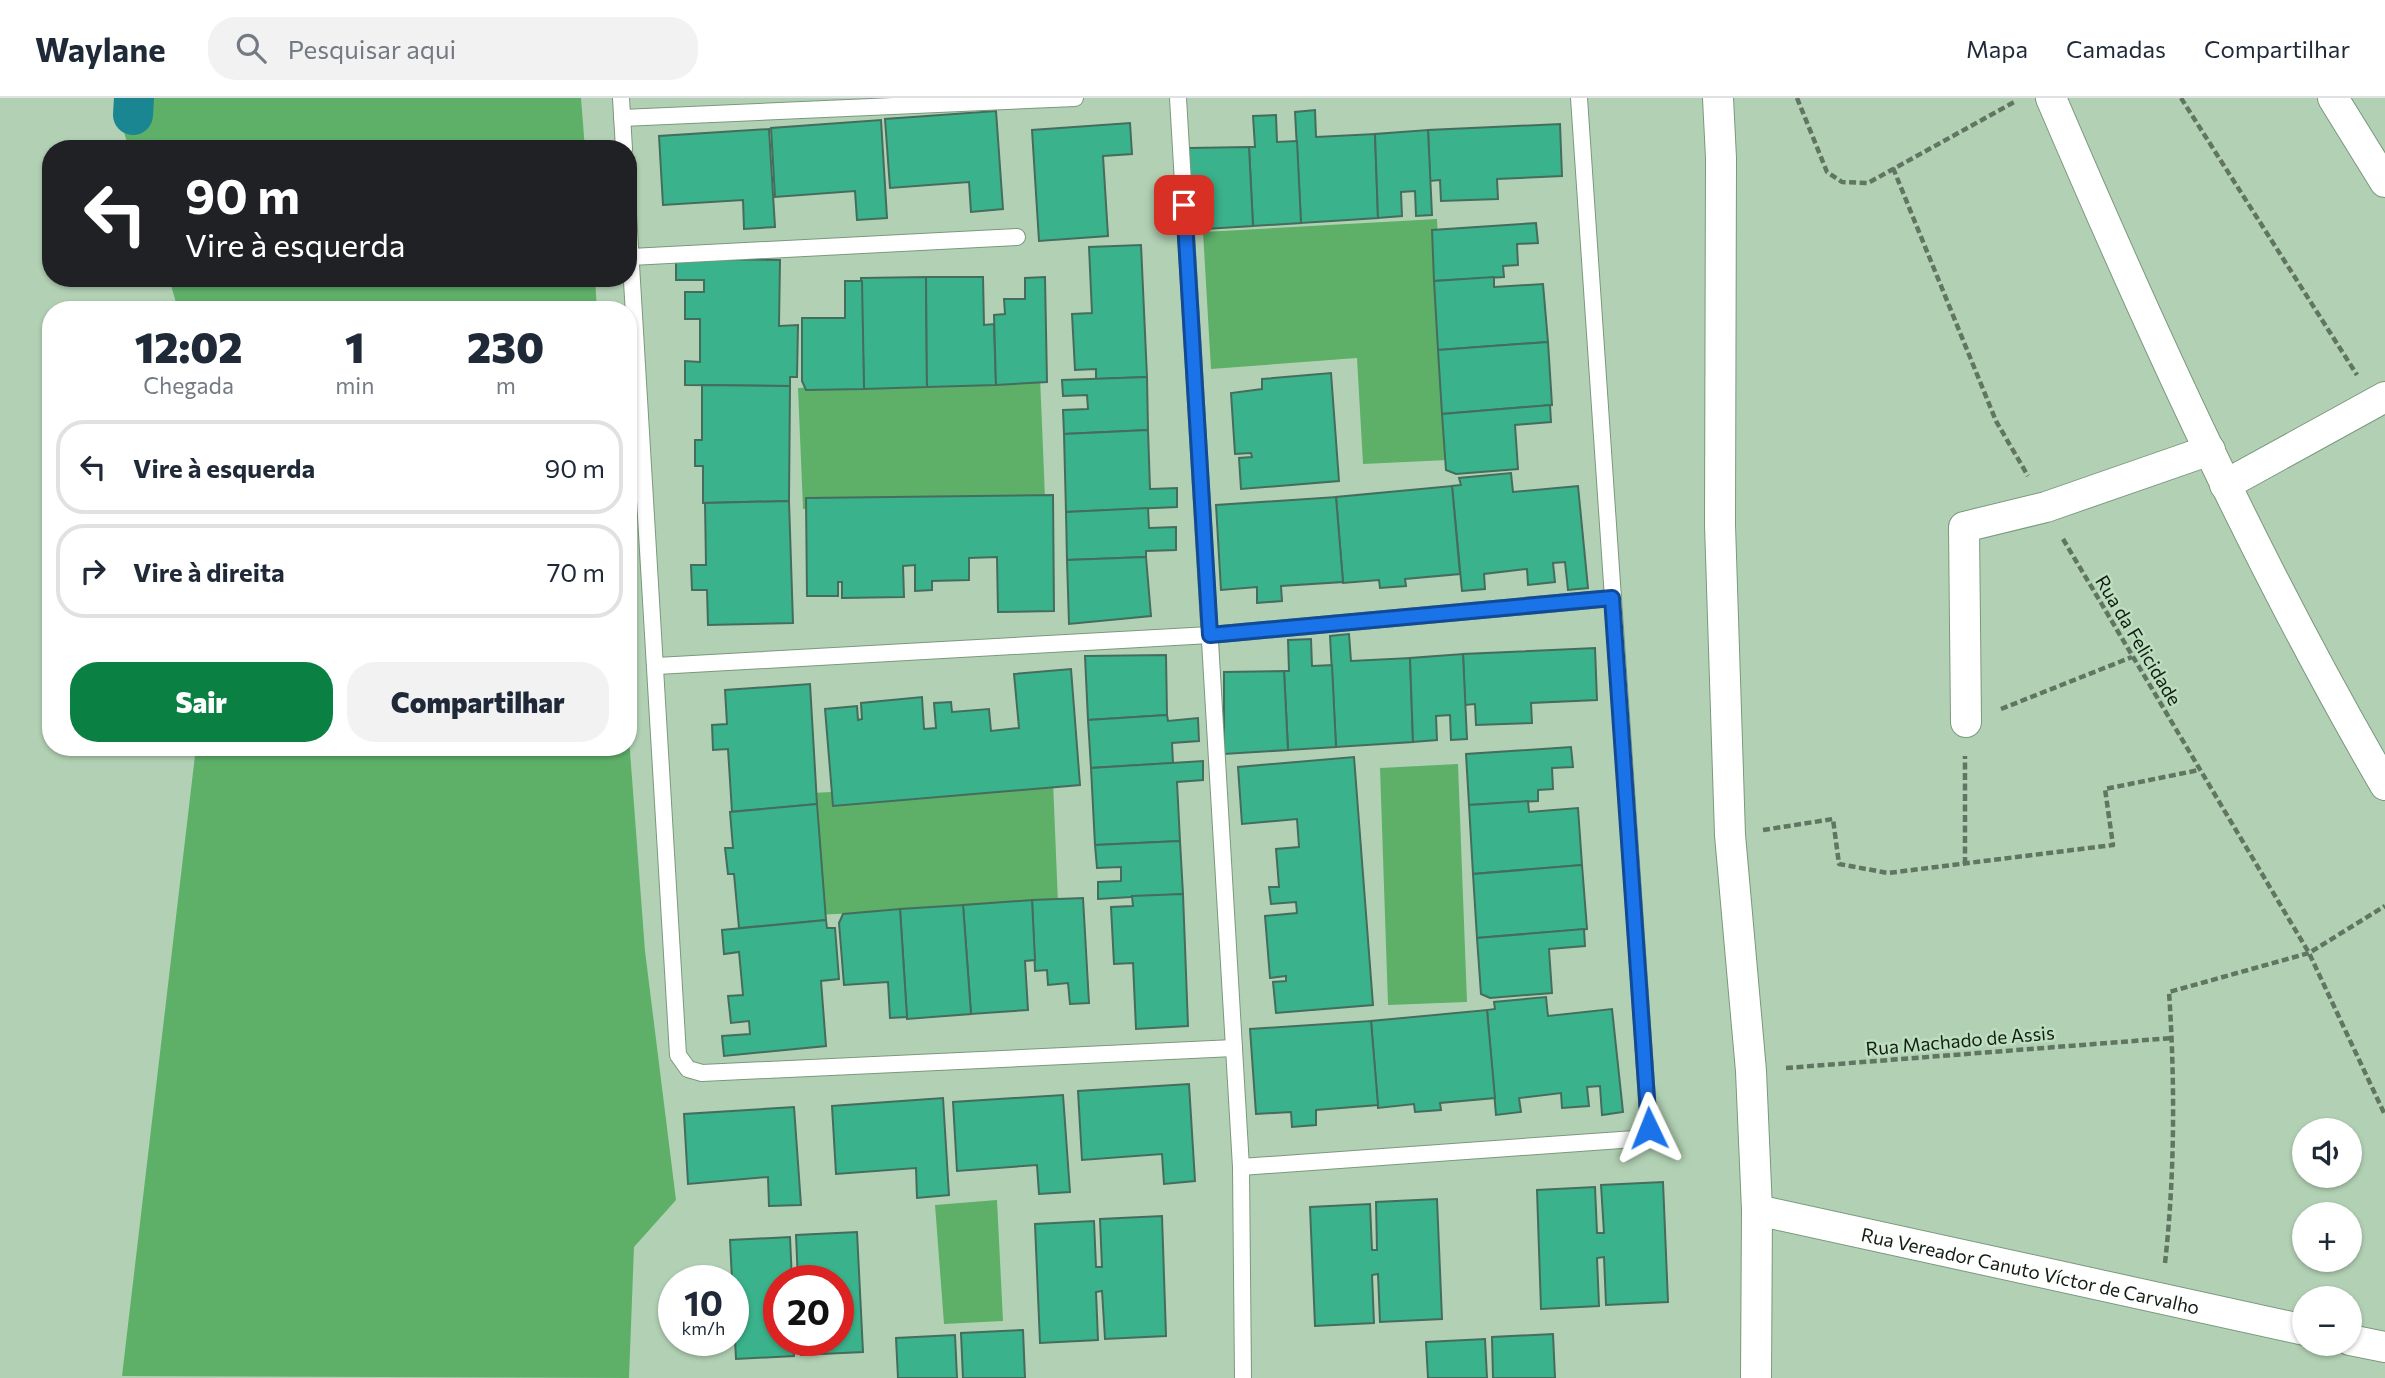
<!DOCTYPE html>
<html lang="pt">
<head>
<meta charset="utf-8">
<style>
  :root { --surface:#fff; --page:#f2f2f3; --text:#1f2937; --muted:#747a83; --line:#e0e1e3; --accent:#0b8043 }
  body { margin:0; font-family:Commissioner,sans-serif; background:var(--page); color:var(--text); height:100vh; display:flex; flex-direction:column; font-size:26px; white-space:nowrap }
  * { box-sizing:border-box; margin:0 }
  p { font-size:23px; color:var(--muted) }
  .icon { flex:none; width:38px; height:38px; fill:none; stroke:currentColor; stroke-width:2; stroke-linecap:round; stroke-linejoin:round }
  .map { position:relative; flex:1; overflow:hidden }
  .sheet { position:absolute; left:42px; top:203px; width:595px; height:455px; display:flex; flex-direction:column; background:var(--surface); border-radius:28px; box-shadow:0 2px 5px #0004 }
  .sheet>* { flex:none }
  .guide { position:absolute; left:42px; top:42px; width:595px; height:147px; border-radius:28px; box-shadow:0 2px 5px #0004; background:#202124; color:#fff; overflow:hidden }
  .tools { position:absolute; left:2292px; top:1020px; display:grid; gap:14px }
  .tools a { display:grid; place-items:center; width:70px; height:70px; border-radius:50%; background:var(--surface); box-shadow:0 2px 5px #0004; font-size:35px }
  .speed { position:absolute; left:658px; top:1167px; display:flex; gap:14px; font-size:35px; font-weight:700; text-align:center }
  .speed>* { display:grid; place-content:center; width:91px; height:91px; border-radius:50%; background:var(--surface); box-shadow:0 2px 5px #0004; line-height:1 }
  .speed small { font-size:18px; font-weight:400 }
  .speed .limit { border:10px solid #d22; background:#fff; color:#111 }
  .pin { position:absolute; display:grid; place-items:center; width:60px; height:60px; color:#fff; margin:-30px; border-radius:14px; box-shadow:0 4px 10px #0006 }
  .me { position:absolute; width:77px; margin:-38px; rotate:358deg; stroke-linejoin:round; filter:drop-shadow(0 0 5px #0008) }
  .turn { display:flex; align-items:center; gap:24px; height:147px; padding:0 28px; font-size:32px }
  .turn .icon { width:91px; height:91px; stroke-width:2.5 }
  .turn b { display:block; font-size:49px; line-height:60px }
  .eta { display:flex; justify-content:space-evenly; align-items:center; height:119px; text-align:center }
  .eta b { font-size:42px; font-weight:800; line-height:49px }
  .primary-button { display:flex; gap:14px; margin-top:auto; padding:14px 28px }
  .primary-button a { flex:1; height:80px; border-radius:28px; background:var(--accent); color:#fff; font-size:28px; font-weight:800; line-height:80px; text-align:center }
  .primary-button a+a { background:var(--page); color:var(--text) }
  ul { padding:0; list-style:none }
  li { display:flex; align-items:center; gap:21px; height:94px; margin:0 14px 10px; padding:0 14px; border:4px solid var(--line); border-radius:28px }
  li div { flex:1 }
  li b { display:block; font-size:26px }
  li em { font-style:normal }
  header { display:flex; align-items:center; gap:42px; box-sizing:border-box; height:98px; padding:0 35px; background:var(--surface); border-bottom:2px solid var(--line) }
  header strong { font-size:33px }
  nav { display:flex; gap:38px; margin-inline-start:auto; font-size:24px }
  .search { width:490px; height:63px; background:var(--page); display:flex; align-items:center; gap:18px; box-sizing:border-box; padding:0 24px; border-radius:28px; color:var(--muted); font-size:26px }
  .map>svg:first-child { display:block }
  .green { fill:#5eb069 }
  .lines { fill:none; stroke-linecap:round; stroke-linejoin:round }
  .canal { stroke:#1a8692; stroke-width:40 }
  .building { fill:#3ab28b; stroke:#456d5d; stroke-width:2 }
  .service-casing { stroke:#7b987d; stroke-width:18 }
  .minor-casing { stroke:#7b987d; stroke-width:32 }
  .path { stroke:#607562; stroke-width:4.5; stroke-dasharray:7 3.5; stroke-linecap:butt }
  .service { stroke:#fff; stroke-width:16 }
  .minor { stroke:#fff; stroke-width:30 }
  .route-casing { stroke:#114b97; stroke-width:18 }
  .route { stroke:#1a73e8; stroke-width:12 }
  .labels { text-anchor:middle; dominant-baseline:central; stroke-width:5; stroke-linejoin:round; paint-order:stroke }
  .street-label { font-size:19px; fill:#121d13; stroke:#bedec0 }
</style>
</head>
<body>
<header>
<strong>Waylane</strong>
<div class="search"><svg class="icon" aria-label="search" viewBox="0 0 24 24"><circle cx="10" cy="10" r="6"/><path d="M15 15l6 6"/></svg>Pesquisar aqui</div>
<nav><a>Mapa</a><a>Camadas</a><a>Compartilhar</a></nav>
</header>
<div class="map">
<svg width="2385" height="1280" viewBox="0 0 2385 1280">
  <rect width="100%" height="100%" fill="#b2d1b4"/>
  <g class="green">
    <path d="M114,0H581L585,51H129Z"/>
    <path d="M1437,121L1448,362L1363,366L1357,260L1211,271L1203,134Z"/>
    <path d="M169,180H595L597,212H178Z"/>
    <path d="M1040,278L1045,400L803,411L798,290Z"/>
    <path d="M628,627L645,853L676,1102L634,1149L629,1280L122,1278L196,649H628Z"/>
    <path d="M1458,666L1467,904L1388,907L1380,670Z"/>
    <path d="M1053,683L1058,805L816,817L811,695Z"/>
    <path d="M997,1102L1003,1223L944,1226L935,1107Z"/>
  </g>
  <g class="lines">
    <path class="canal" d="M133,17L134,0"/>
  </g>
  <g class="building">
    <path d="M1315,12L1316,39L1375,36L1378,120L1301,125L1295,14Z"/>
    <path d="M996,13L1003,111L971,114L969,84L890,90L885,21Z"/>
    <path d="M1276,17L1277,44L1297,43L1301,125L1253,128L1249,49H1255L1253,18Z"/>
    <path d="M881,22L887,120L857,122L855,93L775,99L771,30Z"/>
    <path d="M1130,25L1132,56L1103,58L1108,138L1039,143L1032,32Z"/>
    <path d="M1560,26L1562,78L1497,81L1498,101L1441,103L1440,82L1430,83L1428,32Z"/>
    <path d="M769,31L775,129L744,131L743,102L663,107L659,38Z"/>
    <path d="M1428,32L1432,117L1416,118L1415,93L1401,94L1402,118L1378,120L1375,36Z"/>
    <path d="M1249,49L1253,128L1189,132V50Z"/>
    <path d="M1536,125L1538,145L1517,146L1518,167L1503,168L1504,179L1434,183L1432,132Z"/>
    <path d="M1141,147L1147,279L1096,281V271L1075,272L1072,216L1092,215L1089,149Z"/>
    <path d="M676,161L780,162L779,228L798,227L797,279H790V288L685,287V263L700,264V221H685V194H704V182H676Z"/>
    <path d="M926,179L927,289L864,291L861,180Z"/>
    <path d="M926,179H983L984,227L994,226L996,287L927,289Z"/>
    <path d="M1045,179L1047,284L996,287L994,217L1005,216L1004,201H1025V180Z"/>
    <path d="M1494,179V189L1543,186L1548,244L1438,252L1434,183Z"/>
    <path d="M845,183H862L864,291L806,292L802,283V220H845Z"/>
    <path d="M1548,244L1552,307L1442,316L1438,252Z"/>
    <path d="M1331,275L1339,383L1241,391L1239,360L1252,359L1251,355L1235,356L1231,295L1262,291V281Z"/>
    <path d="M1147,279L1148,332L1064,336L1063,312L1088,311L1087,297L1063,298L1062,282Z"/>
    <path d="M702,287L790,288L789,403L703,405V368H695V342H702Z"/>
    <path d="M1550,307L1551,324L1515,327L1518,371L1456,376L1446,372L1442,316Z"/>
    <path d="M1148,332L1150,391L1177,390V409L1066,414L1064,336Z"/>
    <path d="M1511,375L1513,394L1578,388L1588,490L1568,492L1565,464L1553,465L1555,484L1528,487L1527,471L1484,476L1485,491L1462,493L1452,388L1461,387L1459,380Z"/>
    <path d="M1452,388L1460,476L1405,481L1406,488L1380,490L1379,482L1343,485L1336,399Z"/>
    <path d="M1053,397L1054,513L998,514L997,459L969,460V482L932,483V492L915,493V467L903,468L904,499L842,500V484H838V498H807L806,400Z"/>
    <path d="M1336,399L1343,484L1281,488L1282,503L1257,505V489L1221,492L1216,407Z"/>
    <path d="M789,403L793,525L708,527L707,492H692L691,467H706L705,405Z"/>
    <path d="M1148,410L1149,430L1176,429V452L1146,453V459L1067,462L1066,414Z"/>
    <path d="M1146,459L1151,518L1069,526L1067,462Z"/>
    <path d="M1349,536L1351,563L1410,560L1413,644L1336,649L1330,538Z"/>
    <path d="M1311,541L1312,568L1332,567L1336,649L1288,652L1284,573H1289L1288,542Z"/>
    <path d="M1595,550L1597,602L1531,605L1532,625L1476,627L1475,606L1465,607L1463,556Z"/>
    <path d="M1463,556L1467,641L1451,642L1450,617L1436,618L1437,642L1413,644L1410,560Z"/>
    <path d="M1166,557L1167,617L1088,622L1085,558Z"/>
    <path d="M1071,571L1080,687L833,708L825,611L857,608L858,622L862,621L861,605L922,599L924,631L936,630L934,605L951,604L952,614L989,611L991,633L1019,630L1014,576Z"/>
    <path d="M1284,573L1288,652L1224,656V574Z"/>
    <path d="M810,586L817,706L732,714L728,651L713,652L712,627L727,626L725,592Z"/>
    <path d="M1167,617L1168,623L1198,620L1199,643L1172,645L1173,665L1091,670L1088,622Z"/>
    <path d="M1571,649L1573,669L1552,670L1553,691L1538,692V703L1469,707L1466,656Z"/>
    <path d="M1354,659L1373,907L1276,915L1273,884L1286,883V878L1270,880L1265,818L1297,815L1296,804L1271,806L1269,789H1279L1276,751L1299,749L1297,721L1242,726L1238,669Z"/>
    <path d="M1203,663V682L1177,684L1180,743L1095,747L1091,670Z"/>
    <path d="M1528,703L1529,714L1578,710L1582,767L1473,776L1469,707Z"/>
    <path d="M817,706L826,822L739,830L734,776H728L725,750H733L730,714Z"/>
    <path d="M1180,743L1183,796L1098,801V784L1121,783V769L1097,770L1095,747Z"/>
    <path d="M1582,767L1587,831L1477,840L1473,776Z"/>
    <path d="M1183,796L1188,928L1136,931L1133,865L1114,866L1111,809L1133,808L1132,798Z"/>
    <path d="M1083,800L1089,905L1070,906L1068,885L1048,887L1047,872L1035,873L1032,802Z"/>
    <path d="M1032,802L1035,862L1025,863L1028,912L971,916L963,807Z"/>
    <path d="M963,807L971,916L907,921L900,811Z"/>
    <path d="M900,811L907,919L890,920L888,884L844,887L839,825L843,816Z"/>
    <path d="M826,822L827,830H835L839,881L821,883L826,948L724,958L722,938L750,936L749,923L731,925L728,898L743,897L739,854L724,856L722,832Z"/>
    <path d="M1584,831L1585,848L1549,851L1552,895L1490,900L1481,896L1477,840Z"/>
    <path d="M1546,899L1548,918L1612,911L1623,1014L1602,1017L1600,988L1587,989L1589,1008L1562,1010L1561,995L1519,1000L1521,1014L1496,1017L1487,912L1495,911L1494,904Z"/>
    <path d="M1487,912L1495,1000L1440,1005L1441,1012L1415,1014L1414,1006L1378,1010L1371,923Z"/>
    <path d="M1371,923L1378,1007L1316,1012V1027L1292,1029L1291,1014L1256,1016L1250,931Z"/>
    <path d="M1189,986L1195,1083L1164,1086L1162,1056L1082,1062L1078,993Z"/>
    <path d="M1063,997L1070,1094L1039,1096L1037,1067L957,1073L953,1004Z"/>
    <path d="M943,1000L949,1097L917,1100L916,1070L836,1076L832,1008Z"/>
    <path d="M794,1009L801,1107L769,1108L768,1079L688,1086L684,1016Z"/>
    <path d="M1663,1084L1668,1204L1606,1207L1604,1159L1597,1160L1599,1208L1541,1211L1537,1092L1595,1089L1597,1135H1604L1601,1087Z"/>
    <path d="M1437,1101L1442,1221L1380,1224L1378,1176L1372,1177L1374,1225L1315,1228L1310,1109L1370,1106L1372,1152H1377L1376,1104Z"/>
    <path d="M1162,1118L1166,1238L1105,1241L1102,1193L1096,1194L1098,1242L1040,1245L1035,1126L1094,1123L1096,1169H1102L1100,1121Z"/>
    <path d="M857,1134L863,1254L801,1257L800,1242H838V1183H798L796,1137Z"/>
    <path d="M790,1139L792,1183H779V1242H793L794,1258L736,1261L730,1142Z"/>
    <path d="M1023,1232L1025,1280H963L961,1235Z"/>
    <path d="M1553,1236L1555,1280H1493L1492,1239Z"/>
    <path d="M955,1237L957,1280H898L896,1240Z"/>
    <path d="M1485,1241L1487,1280H1428L1426,1244Z"/>
  </g>
  <g class="lines">
    <g class="service-casing">
      <g id="service">
        <path d="M621,0L624,51"/>
        <path d="M1178,0L1241,1069L1243,1280"/>
        <path d="M622,20L1075,0"/>
        <path d="M628,116L678,957L688,971L702,975L1234,950"/>
        <path d="M631,159L1017,139"/>
        <path d="M657,568L1210,537L1612,500"/>
        <path d="M1241,1069L1635,1041L1649,1030L1579,0"/>
      </g>
    </g>
    <g class="minor-casing">
      <g id="minor">
        <path d="M1718,0L1721,60L1720,427L1730,737L1751,973L1757,1112L1756,1280"/>
        <path d="M2051,0C2151,234 2257,467 2385,687"/>
        <path d="M2333,0L2385,84"/>
        <path d="M2225,387L2385,299"/>
        <path d="M1966,624L1964,429L2046,409L2210,352"/>
        <path id="s1" d="M1757,1112L2305,1232"/>
        <path d="M2350,1242L2385,1249"/>
      </g>
    </g>
    <g class="path">
      <path d="M1797,0L1827,74L1842,84L1868,85L2016,3"/>
      <path d="M2181,0L2357,277"/>
      <path d="M1893,70L1996,323L2028,378"/>
      <path d="M2063,441L2309,855L2385,1017"/>
      <path d="M2001,611L2132,559"/>
      <path d="M1763,732L1833,721L1839,766L1888,775L2113,747L2105,691L2199,672"/>
      <path d="M1965,766V658"/>
      <path d="M1786,970L2172,940"/>
      <path d="M2165,1165C2175,1076 2175,983 2169,894L2309,855L2385,808"/>
    </g>
    <use href="#service" class="service"/>
    <use href="#minor" class="minor"/>
  </g>
  <g class="lines">
    <g class="route-casing">
      <path id="route" d="M1184,107L1210,537L1612,500L1649,1030"/>
    </g>
    <use href="#route" class="route"/>
  </g>
  <g class="labels">
    <g class="street-label">
      <text transform="translate(2139 542) rotate(59)">Rua da Felicidade</text>
      <text transform="translate(1960 942) rotate(-5)">Rua Machado de Assis</text>
      <text stroke="none"><textPath href="#s1" startOffset="280">Rua Vereador Canuto Víctor de Carvalho</textPath></text>
    </g>
  </g>
</svg>
<div class="tools">
<a><svg class="icon" aria-label="sound" viewBox="0 0 24 24"><path d="M4 9h4l5-4v14l-5-4H4zM17 9q2 3 0 6"/></svg></a>
<a>+</a>
<a>−</a>
</div>
<div class="speed"><div>10<small>km/h</small></div><div class="limit">20</div></div>
<div class="pin" style="left:1184px;top:107px;background:#d93025"><svg class="icon" aria-label="arrive" viewBox="0 0 24 24"><path d="M6 21V4h12l-3 4 3 4H6"/></svg></div>
<svg class="me" style="left:1649px;top:1030px" viewBox="-20 -20 40 40"><path d="M0-17L14 15 0 8-14 15z" fill="#1a73e8" stroke="#fff" stroke-width="4"/></svg>
<div class="guide">
<div class="turn"><svg class="icon" aria-label="left" viewBox="0 0 24 24"><path d="M17 20v-9H6M10 6l-5 5 5 5"/></svg><div><b>90 m</b>Vire à esquerda</div></div>
</div>
<section class="sheet">
<div class="eta">
<div><b>12:02</b><p>Chegada</p></div>
<div><b>1</b><p>min</p></div>
<div><b>230</b><p>m</p></div>
</div>
<ul>
<li><svg class="icon" aria-label="left" viewBox="0 0 24 24"><path d="M17 20v-9H6M10 6l-5 5 5 5"/></svg><div><b>Vire à esquerda</b></div><em>90 m</em></li>
<li><svg class="icon" aria-label="right" viewBox="0 0 24 24"><path d="M7 20v-9h11M14 6l5 5-5 5"/></svg><div><b>Vire à direita</b></div><em>70 m</em></li>
</ul>
<div class="primary-button"><a>Sair</a><a>Compartilhar</a></div>
</section>
</div>
</body>
</html>
